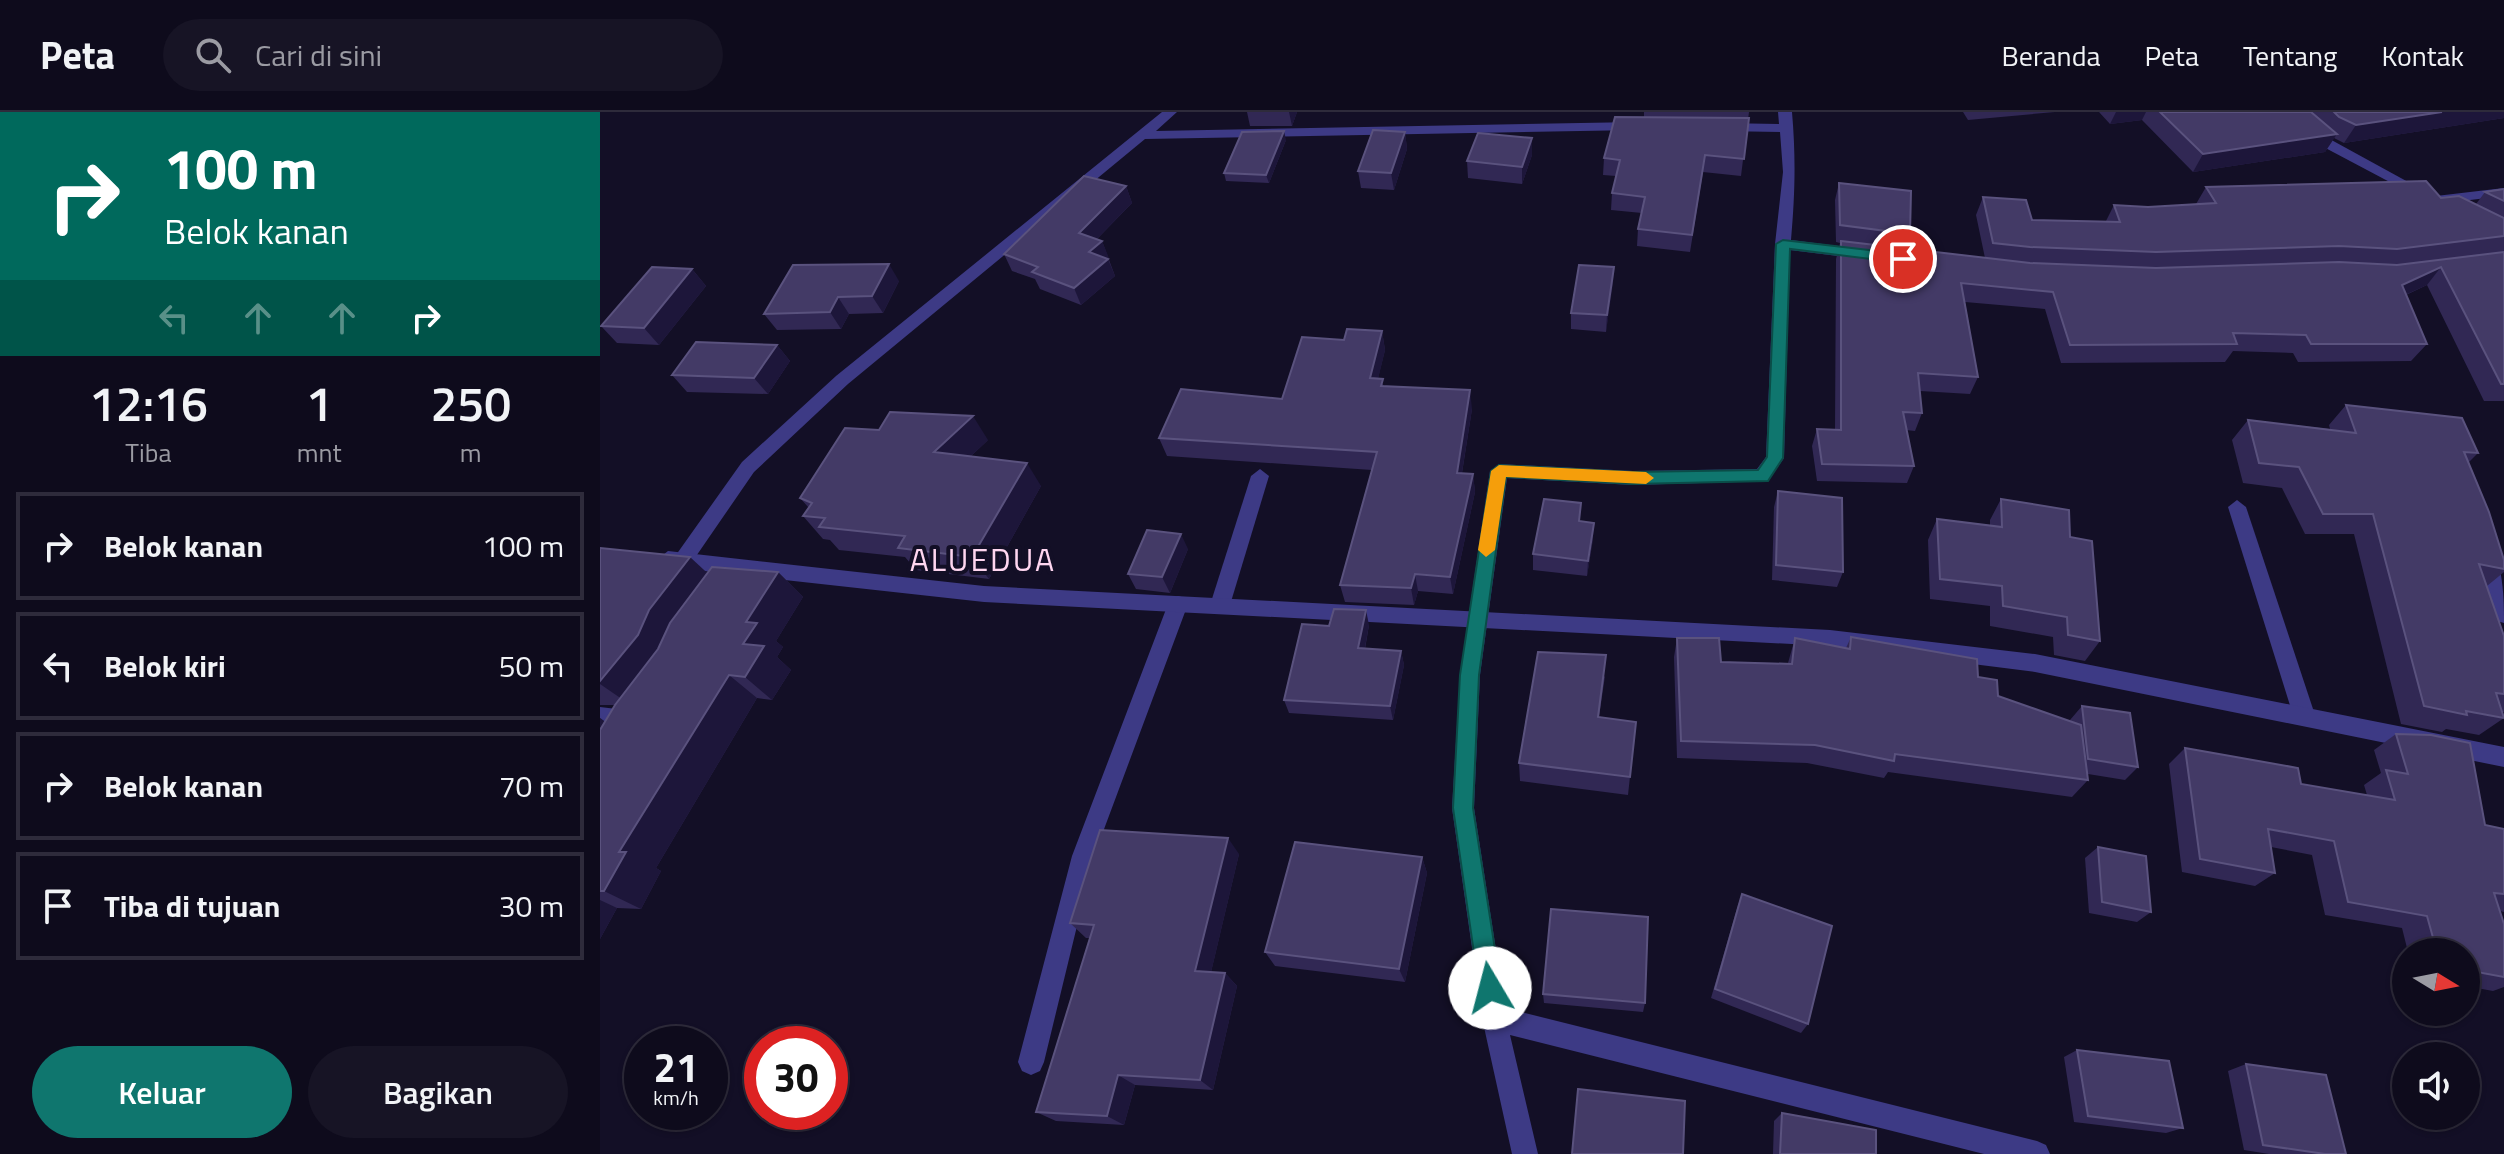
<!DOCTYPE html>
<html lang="id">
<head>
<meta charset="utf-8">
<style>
  :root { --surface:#0e0b1c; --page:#171425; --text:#f1f3f6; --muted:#9b9ba3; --line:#2e2b3b; --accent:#0f766e }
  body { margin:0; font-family:"Titillium Web",sans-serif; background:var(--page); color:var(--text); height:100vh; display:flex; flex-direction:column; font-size:30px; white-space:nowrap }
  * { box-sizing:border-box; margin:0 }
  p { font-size:26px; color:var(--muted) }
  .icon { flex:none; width:44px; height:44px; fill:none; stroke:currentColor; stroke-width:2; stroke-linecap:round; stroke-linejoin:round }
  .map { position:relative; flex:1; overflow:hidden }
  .details { display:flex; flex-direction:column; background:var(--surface); width:600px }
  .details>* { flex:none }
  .hud { background:#00695c; color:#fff; overflow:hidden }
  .needle { width:52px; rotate:100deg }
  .controls { position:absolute; left:1792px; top:826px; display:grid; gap:16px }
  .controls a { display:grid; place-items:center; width:88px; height:88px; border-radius:50%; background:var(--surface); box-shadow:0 2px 6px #0004,0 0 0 2px var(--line); font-size:40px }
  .speed { position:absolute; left:24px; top:914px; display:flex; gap:16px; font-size:40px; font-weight:700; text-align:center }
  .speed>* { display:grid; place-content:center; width:104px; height:104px; border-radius:50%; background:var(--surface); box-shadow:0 2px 6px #0004,0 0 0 2px var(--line); line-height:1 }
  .speed small { font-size:20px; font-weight:400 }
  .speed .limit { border:12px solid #d22; background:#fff; color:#111 }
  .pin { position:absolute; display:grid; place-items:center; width:68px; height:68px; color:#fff; margin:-34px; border:4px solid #fff; border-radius:50%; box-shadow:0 2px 8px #0007 }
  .me { position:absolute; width:88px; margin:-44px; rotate:352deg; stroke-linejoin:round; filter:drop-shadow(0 0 6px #0008) }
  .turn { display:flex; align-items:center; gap:28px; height:168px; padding:0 32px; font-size:36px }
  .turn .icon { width:104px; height:104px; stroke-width:2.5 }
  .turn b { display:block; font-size:56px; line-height:68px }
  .lanes { display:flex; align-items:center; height:76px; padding:0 32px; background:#0003; justify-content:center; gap:40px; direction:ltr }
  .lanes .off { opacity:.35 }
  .eta { display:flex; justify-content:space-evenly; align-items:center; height:136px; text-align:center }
  .eta b { font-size:48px; font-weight:600; line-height:56px }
  .button { display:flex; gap:16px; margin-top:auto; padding:16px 32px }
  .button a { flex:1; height:92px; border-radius:48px; background:var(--accent); color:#fff; font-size:32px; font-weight:600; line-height:92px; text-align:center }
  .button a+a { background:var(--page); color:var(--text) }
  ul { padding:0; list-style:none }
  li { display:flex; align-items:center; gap:24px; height:108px; margin:0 16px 12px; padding:0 16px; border:4px solid var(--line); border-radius:0px }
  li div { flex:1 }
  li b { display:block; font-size:30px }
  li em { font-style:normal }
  header { display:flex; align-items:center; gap:48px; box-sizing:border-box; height:112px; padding:0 40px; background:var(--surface); border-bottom:2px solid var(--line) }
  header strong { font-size:38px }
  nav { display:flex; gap:44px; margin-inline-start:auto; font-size:28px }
  .search { width:560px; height:72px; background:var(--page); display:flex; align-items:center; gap:20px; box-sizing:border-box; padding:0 28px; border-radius:44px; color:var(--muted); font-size:30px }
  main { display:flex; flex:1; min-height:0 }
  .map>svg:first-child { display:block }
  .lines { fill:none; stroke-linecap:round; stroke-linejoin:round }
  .minor { fill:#3d3a85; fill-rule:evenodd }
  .tertiary { fill:#3d3a85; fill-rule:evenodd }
  .wall { fill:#312854 }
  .shaded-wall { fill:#1d163a }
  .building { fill:#433a66; stroke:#5a527e; stroke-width:2 }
  .route { fill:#0f766e; stroke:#0a4d48; stroke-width:2 }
  .slow { fill:#f59e0b }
  .labels { text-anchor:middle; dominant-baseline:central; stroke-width:8; stroke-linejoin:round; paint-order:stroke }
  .quarter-label { font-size:32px; letter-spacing:2px; fill:#ffd6f0; stroke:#130f26 }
</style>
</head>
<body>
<header>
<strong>Peta</strong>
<div class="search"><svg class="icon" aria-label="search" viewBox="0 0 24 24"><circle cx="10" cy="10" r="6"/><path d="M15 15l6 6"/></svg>Cari di sini</div>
<nav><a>Beranda</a><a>Peta</a><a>Tentang</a><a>Kontak</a></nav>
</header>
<main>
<section class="details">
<div class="hud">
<div class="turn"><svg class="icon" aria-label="right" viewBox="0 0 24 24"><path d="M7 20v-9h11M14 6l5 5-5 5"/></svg><div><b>100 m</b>Belok kanan</div></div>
<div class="lanes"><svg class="icon off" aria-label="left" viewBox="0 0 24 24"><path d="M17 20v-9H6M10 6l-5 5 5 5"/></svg><svg class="icon off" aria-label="ahead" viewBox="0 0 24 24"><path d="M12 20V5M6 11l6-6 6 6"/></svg><svg class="icon off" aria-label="ahead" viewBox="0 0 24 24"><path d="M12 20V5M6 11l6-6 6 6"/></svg><svg class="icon" aria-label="right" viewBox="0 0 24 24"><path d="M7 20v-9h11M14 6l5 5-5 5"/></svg></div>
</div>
<div class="eta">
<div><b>12:16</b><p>Tiba</p></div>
<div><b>1</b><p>mnt</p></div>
<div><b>250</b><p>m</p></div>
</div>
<ul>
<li><svg class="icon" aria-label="right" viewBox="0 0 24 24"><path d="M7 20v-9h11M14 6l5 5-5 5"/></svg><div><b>Belok kanan</b></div><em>100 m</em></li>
<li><svg class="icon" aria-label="left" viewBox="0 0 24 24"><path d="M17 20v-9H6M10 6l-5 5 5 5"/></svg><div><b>Belok kiri</b></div><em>50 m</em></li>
<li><svg class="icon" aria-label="right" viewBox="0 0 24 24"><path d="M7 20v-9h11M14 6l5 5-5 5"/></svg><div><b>Belok kanan</b></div><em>70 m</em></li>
<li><svg class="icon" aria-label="arrive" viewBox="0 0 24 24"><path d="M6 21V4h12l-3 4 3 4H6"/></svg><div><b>Tiba di tujuan</b></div><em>30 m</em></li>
</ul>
<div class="button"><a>Keluar</a><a>Bagikan</a></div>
</section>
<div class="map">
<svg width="1904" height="1042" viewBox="0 0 1904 1042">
  <rect width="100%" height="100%" fill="#130f26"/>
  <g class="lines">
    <g class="minor">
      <path d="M562,0H577L556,19L1037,10L1044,14L1037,18L545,27L248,272L154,360L90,453H76L73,448L76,443L142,350L236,264Z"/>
      <path d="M1178,0H1192C1196,46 1195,82 1191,128L1262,137L1270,142L1262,147L1190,138L1184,346L1168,369L1033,373L907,366L880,563L874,696L905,896L1437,1029L1446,1033L1450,1042H1384L910,923L938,1042H912L882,906L852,696L860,563L890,359L899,352L1033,359L1157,357L1166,345L1175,132L1183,60L1180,20L1121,19L1114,15L1121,11L1179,12Z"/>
      <path d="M1684,0H1699L1726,25L1830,82L1818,85L1716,31Z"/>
      <path d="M1904,76V84L1836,92L1829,88L1836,84Z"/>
      <path d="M660,357L669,364L630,493L627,499H613L610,493L651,364Z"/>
      <path d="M1637,388L1646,395L1715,603L1711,609L1704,612L1697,609L1693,603L1628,395Z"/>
      <path d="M1886,435C1904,441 1904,492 1904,511L1897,509L1894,503L1877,442Z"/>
      <path d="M578,484L585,486L588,492L494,744L444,950L440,959L431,963L422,959L418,950L472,744L568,492L571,486Z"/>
      <path d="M0,595L42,600L46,607L42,614L35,616L0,613Z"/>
    </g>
    <path class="tertiary" d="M68,439L384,474L1230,518L1435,542L1904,635V655L1435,560L1230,534L384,490L68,455L58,447Z"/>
  </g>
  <g class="wall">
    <path d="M647,0H697L692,14H650Z"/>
    <path d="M1044,0H1149L1141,64L1103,60L1090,140L1037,134L1038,117L1042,101L1011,98L1012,81L1016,64L1003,63L1004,46L1044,5Z"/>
    <path d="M1363,0H1455L1368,8Z"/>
    <path d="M1499,0H1904V6L1744,31L1734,26L1725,40L1593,60L1542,8L1510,12Z"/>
    <path d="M805,20L807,37L794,78L761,76L758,59Z"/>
    <path d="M686,28L669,71L626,69L624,61Z"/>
    <path d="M932,43L922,72L868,66L867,49Z"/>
    <path d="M1239,71L1310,122L1306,136L1385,146L1376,103L1383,85L1432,108L1506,109L1514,93L1548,95L1596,92L1606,75L1841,86L1876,92L1885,80L1904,77V289H1884L1827,173L1806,183L1827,232L1811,249L1698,250L1693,241L1633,239L1625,250L1461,251L1445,197L1365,190L1378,265L1370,282L1320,279L1322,301L1315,319L1306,318L1314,354L1307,371L1217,369L1212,334L1217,317H1235L1236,147L1240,131L1236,130L1235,88Z"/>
    <path d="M526,74L532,91L497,127L502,129L515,164L481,193L440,177L435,167L412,159L404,142Z"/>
    <path d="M1014,155L1006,220L971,217V201Z"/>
    <path d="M92,157L106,174L59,233L17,231L1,214Z"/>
    <path d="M299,169L283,201L249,202L241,217L177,218L164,202Z"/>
    <path d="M782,219L785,238L778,266L784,274L872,297L862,361L873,362L875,380L853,482L818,479L814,493L745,490L740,473L772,358L567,344L559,326L682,287L744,228Z"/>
    <path d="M177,233L190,249L168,282L87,280L72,263Z"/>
    <path d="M1746,293L1878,341L1868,351L1904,448V460L1887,474L1904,524V600H1903L1904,606L1879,623L1846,617L1842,620L1801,612L1754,422H1705L1682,376L1643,371L1632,328L1648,308L1730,317L1729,313Z"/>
    <path d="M388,328L371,344L441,374L389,467L316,458L305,445L239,438L230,428L223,427L203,404L209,396L200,386Z"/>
    <path d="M1178,379L1243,460L1237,475L1172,468L1174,395Z"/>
    <path d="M1401,387L1470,425L1500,529L1485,549L1454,543L1453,525L1390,514V494L1330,487L1328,428L1337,407L1390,413V408Z"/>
    <path d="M981,409L993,427L987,464L933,458V442Z"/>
    <path d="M0,436L107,461L178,460L203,485L176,529L183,535L177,545L191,558L172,588L157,586L56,756L61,759L41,797L17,796L0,827V606L5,610L15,593H0Z"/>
    <path d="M588,437L570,481L536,477L528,462Z"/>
    <path d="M769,513L765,537L801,539L804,553L793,608L689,601L684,588L729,514Z"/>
    <path d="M1251,525L1378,565L1398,584L1471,610L1470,608L1482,594L1538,655L1525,668L1488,662V668L1472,685L1288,660L1284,666L1207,651L1077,646L1074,545L1077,526L1121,550L1188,551L1195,526L1246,536Z"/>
    <path d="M1005,564L999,605L1036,610L1028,683L920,669L919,651Z"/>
    <path d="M1796,622L1885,713L1904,717V800L1900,799L1904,812V875L1893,879L1866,874V840H1808L1802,816L1725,803L1712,743L1671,735L1675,761L1655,774L1582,760L1569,652L1585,636L1701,672L1767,683L1764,673L1781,661L1774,638Z"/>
    <path d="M1498,735L1551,800L1537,810L1489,801L1485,746Z"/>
    <path d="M639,742L611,860L625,861L637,874L613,978L535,973L524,1013L456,1009L436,1000L490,826H486L470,811Z"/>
    <path d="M822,745L827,761L805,870L675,854L665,840Z"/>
    <path d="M1142,782L1208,912L1201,921L1111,886L1138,793Z"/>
    <path d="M943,882L1045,891L1043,900L944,891Z"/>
    <path d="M1477,938L1583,1016L1566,1021L1474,1010L1464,945Z"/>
    <path d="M1646,952L1746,1042H1669L1644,1038L1628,959Z"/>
    <path d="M1182,1001L1276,1042H1173L1174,1009Z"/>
  </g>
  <g class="shaded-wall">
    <path d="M689,0H697L692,14Z"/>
    <path d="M1516,0H1546L1542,8L1510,12Z"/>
    <path d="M1842,0H1904V6L1744,31L1756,13Z"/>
    <path d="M684,19L686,28L669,71L666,63Z"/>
    <path d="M805,20L807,37L794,78L791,61Z"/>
    <path d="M1737,22L1725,40L1593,60L1603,42Z"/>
    <path d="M932,26V43L922,72V55Z"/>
    <path d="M526,74L532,91L486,138L479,121Z"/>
    <path d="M502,129L509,146L496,157L489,140Z"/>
    <path d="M508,147L515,164L481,193L474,176Z"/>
    <path d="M289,152L299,169L283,201L272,184Z"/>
    <path d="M1014,155L1013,172L1006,220L1007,203Z"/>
    <path d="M1841,155L1827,173L1787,191L1802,173Z"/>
    <path d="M92,157L106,174L59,233L44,216Z"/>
    <path d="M238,185L249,202L241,217L230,200Z"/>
    <path d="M782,219L785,238L774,284L770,266Z"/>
    <path d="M177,233L190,249L168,282L154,266Z"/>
    <path d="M870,278L872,297L859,379L857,361Z"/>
    <path d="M373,304L388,328L350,364L334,340Z"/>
    <path d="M427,351L441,374L389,467L372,445Z"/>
    <path d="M873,362L875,380L853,482L850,465Z"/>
    <path d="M994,411L993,427L987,464L988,449Z"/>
    <path d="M581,422L588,437L570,481L562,465Z"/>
    <path d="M90,445L117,470L32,594L0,572V569L49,498Z"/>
    <path d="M178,460L203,485L176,529L183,535L177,545L191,558L172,588L145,565L143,532L146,510Z"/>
    <path d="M815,462L818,479L814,493L811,476Z"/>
    <path d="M766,498L769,513L762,551L758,536Z"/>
    <path d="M801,539L804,553L793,608L790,594Z"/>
    <path d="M129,563L157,586L56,756L61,759L41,797L4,779L19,740Z"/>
    <path d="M0,606L17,618L0,648Z"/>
    <path d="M628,726L639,742L608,873L595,859Z"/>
    <path d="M822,745L827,761L805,870L799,857Z"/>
    <path d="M0,788L17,796L0,827Z"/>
    <path d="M625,861L637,874L613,978L600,968Z"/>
    <path d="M518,963L535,973L524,1013L507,1004Z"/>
  </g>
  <g class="building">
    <path d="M1560,0H1711L1737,22L1603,42Z"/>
    <path d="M1734,0H1842L1756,13L1739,5Z"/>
    <path d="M1015,5L1149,6L1144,47L1105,43L1092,123L1038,117L1045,85L1012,81L1020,48L1004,46Z"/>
    <path d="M773,18L805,20L791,61L758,59Z"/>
    <path d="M684,19L666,63L624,61L642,20Z"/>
    <path d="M878,21L932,26L922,55L867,49Z"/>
    <path d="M484,64L526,74L479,121L502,129L489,140L508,147L474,176L432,160L438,155L404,142Z"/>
    <path d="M1826,69L1841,86L1859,84L1904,106V124L1797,137L1739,134L1556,140L1430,135L1393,131L1383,85L1426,88L1432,108L1520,110L1514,93L1548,95L1616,91L1606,75Z"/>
    <path d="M1239,71L1311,79L1310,122L1240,113Z"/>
    <path d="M1904,77V89L1885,80Z"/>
    <path d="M1241,129L1430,151L1556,156L1739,150L1797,153L1904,140V272H1901L1841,155L1802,173L1827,232H1711L1706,223L1633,221L1637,232L1470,233L1453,180L1361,171L1378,265L1318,261L1322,301L1303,300L1314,354L1222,352L1217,317L1241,318Z"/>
    <path d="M289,152L272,184L238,185L230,200L164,202L193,153Z"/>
    <path d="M979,153L1014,155L1007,203L971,201Z"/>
    <path d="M52,155L92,157L44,216L1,214Z"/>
    <path d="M747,217L782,219L770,266L783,267L781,274L870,278L857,361L873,362L850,465L815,462L811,476L740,473L777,340L559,326L581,277L682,287L702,225L744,228Z"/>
    <path d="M96,230L177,233L154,266L72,263Z"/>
    <path d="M1746,293L1862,306L1878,341L1864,340L1889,400L1904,448V457L1879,452L1904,524V582L1896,581L1904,606L1866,599L1867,603L1824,594L1773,402H1723L1699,355L1659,351L1648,308L1756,321Z"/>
    <path d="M290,300L373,304L334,340L427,351L372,445L298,436L305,424L219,415L225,406L203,404L212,391L200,386L245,316L279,318Z"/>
    <path d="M1178,379L1242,386L1243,460L1176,453Z"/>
    <path d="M944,387L981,391L979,409L994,411L988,449L933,442Z"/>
    <path d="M1401,387L1469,398L1470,425L1492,429L1500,529L1468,523L1467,505L1403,494L1402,474L1340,467L1337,407L1402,415Z"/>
    <path d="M547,418L581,422L562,465L528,462Z"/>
    <path d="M0,436L90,445L49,498L38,523L0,569Z"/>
    <path d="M112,455L178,460L146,510L157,511L143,532L164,534L145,565L129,563L19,740H26L4,779H0V618L15,593L58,537L70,511Z"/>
    <path d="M734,497L766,498L758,536L801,539L790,594L684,588L702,512L729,514Z"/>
    <path d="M1251,525L1377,547L1378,565L1397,568L1398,584L1481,613L1488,668L1295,642L1294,649L1215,633L1081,629L1077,526H1119L1121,550L1192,552L1195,526L1250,537Z"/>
    <path d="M938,540L1006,543L998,605L1036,610L1030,665L919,651Z"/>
    <path d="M1482,594L1530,601L1538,655L1488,647Z"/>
    <path d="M1796,622L1831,623L1870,631L1885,713L1904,717V782L1894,781L1904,812V865L1866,858V840H1837L1827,804L1748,790L1734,729L1668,717L1675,761L1600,747L1585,636L1698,656L1701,672L1795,688L1786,658L1808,662Z"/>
    <path d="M500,718L628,726L595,859L625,861L600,968L518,963L507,1004L436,1000L494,813L470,811Z"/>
    <path d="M695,730L822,745L799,857L665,840Z"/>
    <path d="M1498,735L1546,744L1551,800L1502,790Z"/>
    <path d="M1142,782L1232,814L1208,912L1115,877Z"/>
    <path d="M951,797L1048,805L1045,891L943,882Z"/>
    <path d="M1477,938L1569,949L1583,1016L1488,1004Z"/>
    <path d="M1646,952L1726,963L1746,1042H1725L1663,1033Z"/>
    <path d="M978,977L1085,989L1083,1042H972Z"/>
    <path d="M1182,1001L1276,1018V1042H1180Z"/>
  </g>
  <path class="route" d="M1183,128L1303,142L1310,147L1303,151L1190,137L1183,346L1168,369L1033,372L906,365L879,563L873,696L901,876L898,884L890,887L882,884L879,876L853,696L860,563L891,359L899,353L1033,360L1158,358L1167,345L1176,132Z"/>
  <path class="slow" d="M899,353L1046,360L1054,366L1046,372L906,365L895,438L886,445L878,438L891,359Z"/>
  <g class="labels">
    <g class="quarter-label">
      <text x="383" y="447">ALUEDUA</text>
    </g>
  </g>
</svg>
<div class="controls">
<a><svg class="needle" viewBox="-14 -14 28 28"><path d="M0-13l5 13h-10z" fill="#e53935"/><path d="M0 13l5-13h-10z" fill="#9b9ba3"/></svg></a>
<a><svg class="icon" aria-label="sound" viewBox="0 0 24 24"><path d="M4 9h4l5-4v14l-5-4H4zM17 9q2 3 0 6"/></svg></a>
</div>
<div class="speed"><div>21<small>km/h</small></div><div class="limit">30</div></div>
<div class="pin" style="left:1303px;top:147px;background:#d93025"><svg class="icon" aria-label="arrive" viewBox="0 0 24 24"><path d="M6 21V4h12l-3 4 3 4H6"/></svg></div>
<svg class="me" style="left:890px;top:876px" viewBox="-20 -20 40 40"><circle r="19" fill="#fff"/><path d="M0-13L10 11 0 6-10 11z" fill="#0f766e"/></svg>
</div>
</main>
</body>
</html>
